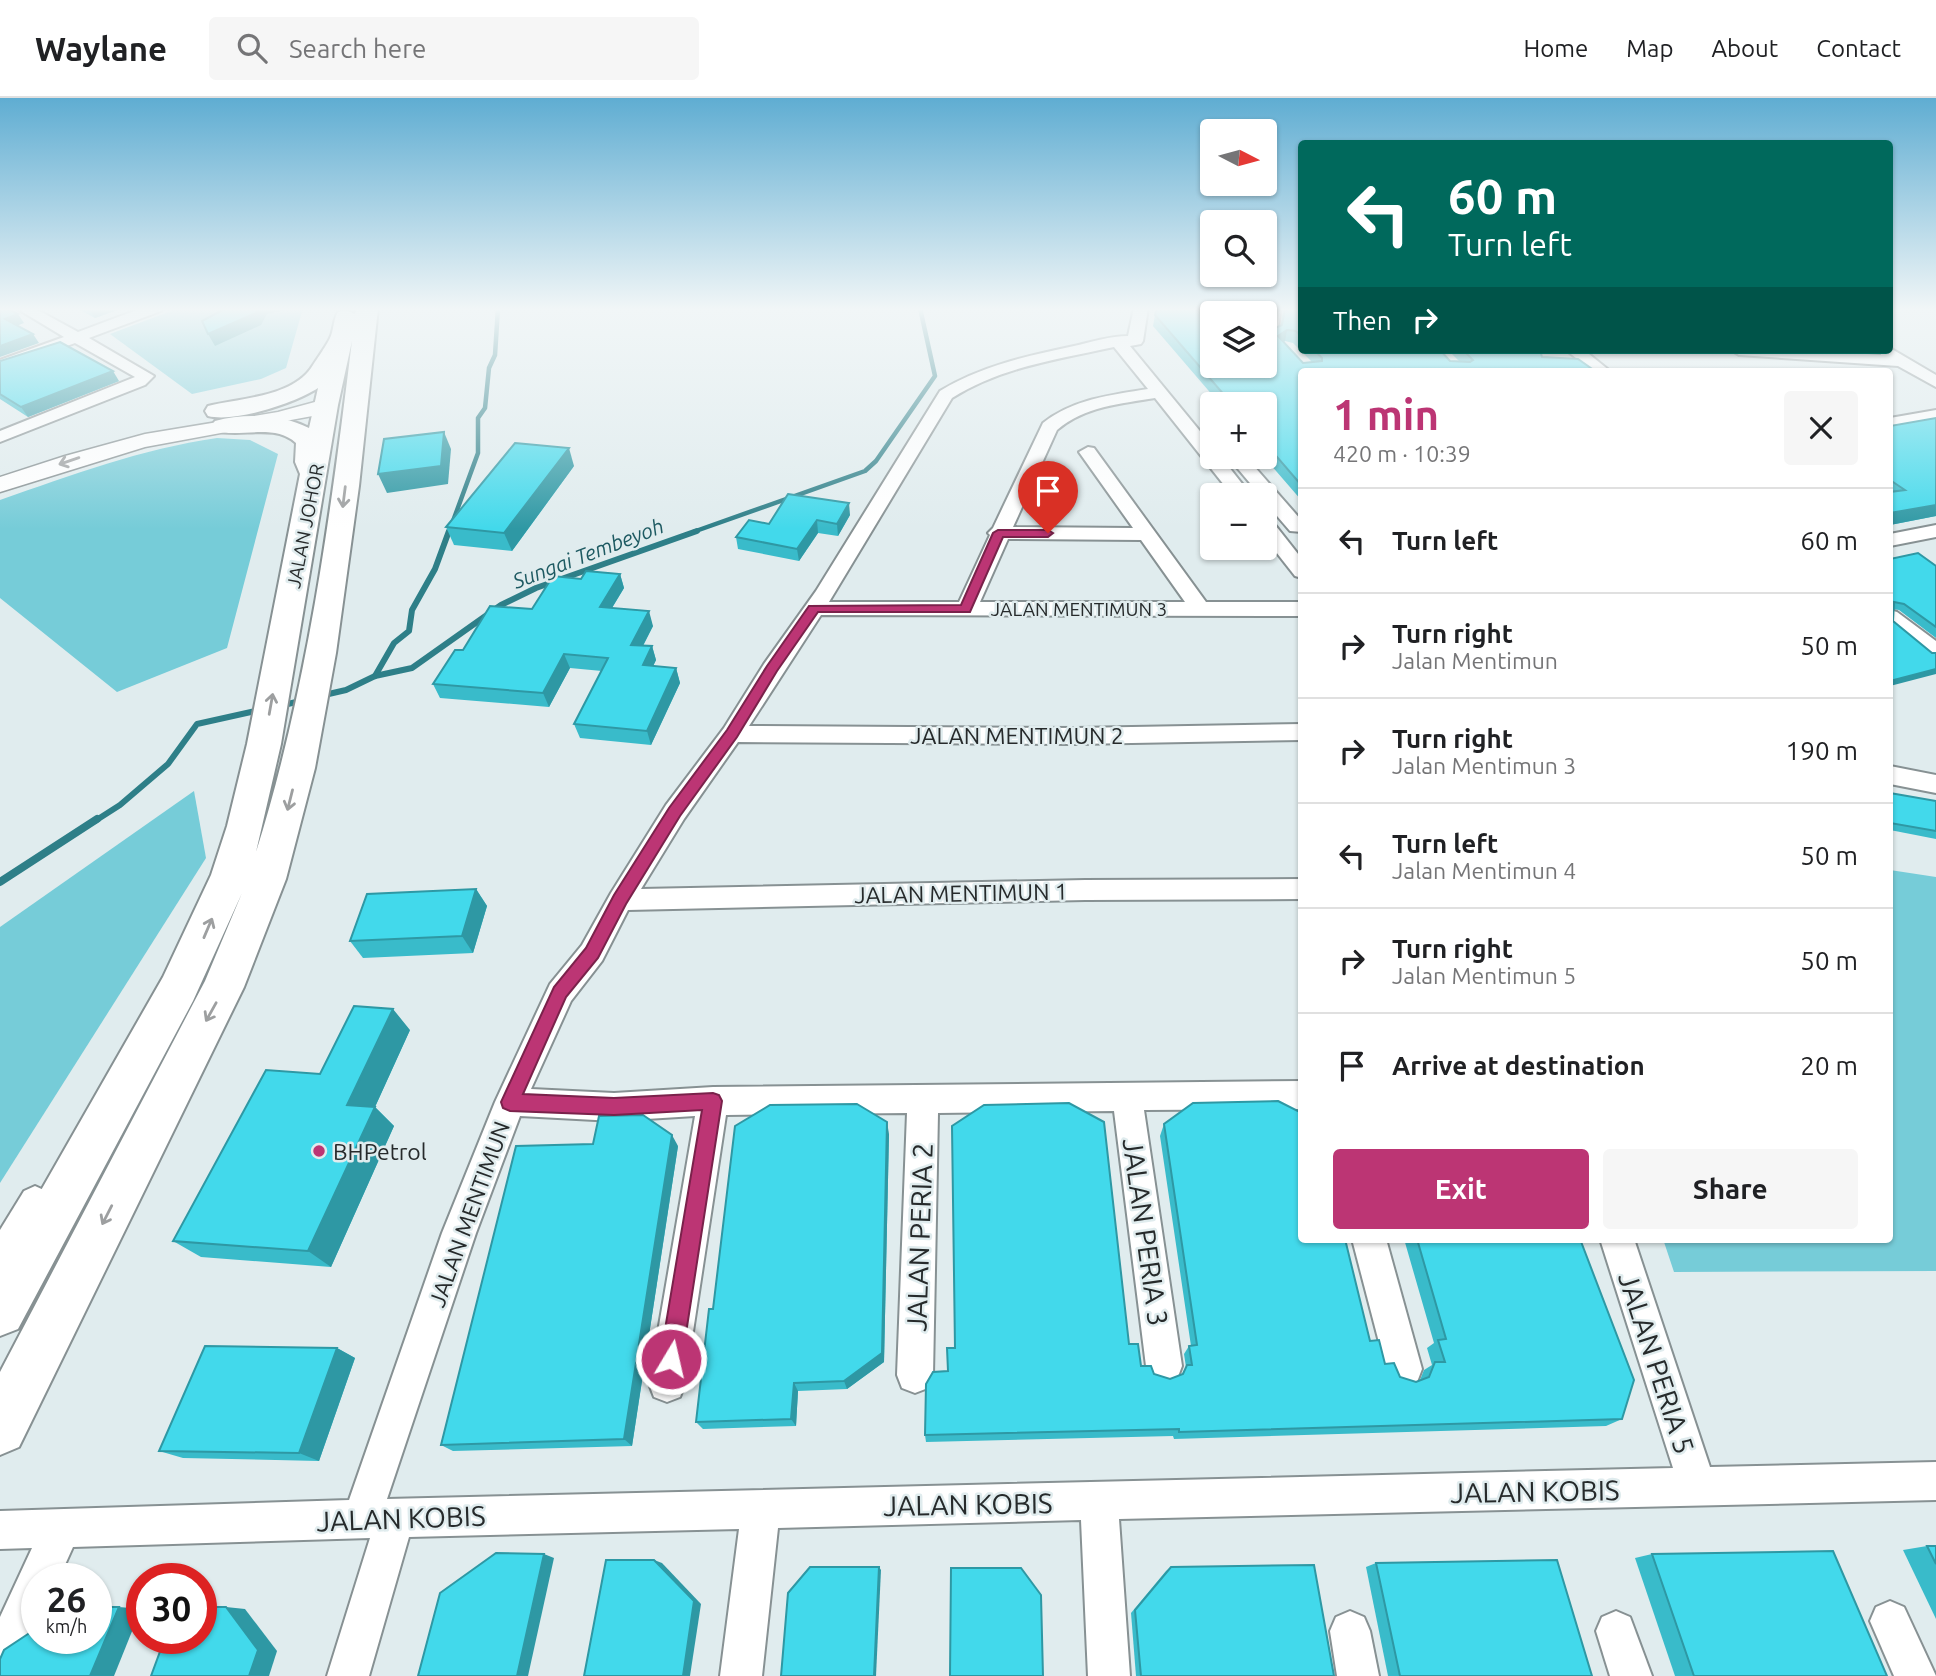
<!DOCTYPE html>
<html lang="en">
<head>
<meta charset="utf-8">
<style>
  :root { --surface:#fff; --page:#f6f6f6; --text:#202124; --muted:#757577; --line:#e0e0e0; --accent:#bc3574 }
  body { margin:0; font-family:Ubuntu,sans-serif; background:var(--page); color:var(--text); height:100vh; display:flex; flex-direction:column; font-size:26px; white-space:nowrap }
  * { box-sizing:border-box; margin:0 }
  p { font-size:23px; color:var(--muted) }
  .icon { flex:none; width:38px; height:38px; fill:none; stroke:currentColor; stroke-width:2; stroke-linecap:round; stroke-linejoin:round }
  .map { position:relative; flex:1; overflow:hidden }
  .details { position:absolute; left:1298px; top:270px; width:595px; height:875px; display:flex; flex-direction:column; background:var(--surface); border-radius:7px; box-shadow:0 2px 5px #0004 }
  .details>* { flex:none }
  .top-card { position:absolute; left:1298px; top:42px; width:595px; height:214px; border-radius:7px; box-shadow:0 2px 5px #0004; background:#00695c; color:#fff; overflow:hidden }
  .needle { width:46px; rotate:96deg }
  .tools { position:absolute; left:1200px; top:21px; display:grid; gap:14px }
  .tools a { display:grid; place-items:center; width:77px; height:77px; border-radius:7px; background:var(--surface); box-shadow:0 2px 5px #0004; font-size:35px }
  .speed { position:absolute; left:21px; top:1465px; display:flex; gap:14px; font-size:35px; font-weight:700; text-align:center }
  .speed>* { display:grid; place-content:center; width:91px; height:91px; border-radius:50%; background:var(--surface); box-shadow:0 2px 5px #0004; line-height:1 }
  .speed small { font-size:18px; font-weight:400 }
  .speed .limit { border:10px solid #d22; background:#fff; color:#111 }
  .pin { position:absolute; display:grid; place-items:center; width:60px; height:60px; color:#fff; margin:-72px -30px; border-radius:50% 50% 50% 0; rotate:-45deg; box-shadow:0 0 7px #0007 }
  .pin .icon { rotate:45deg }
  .me { position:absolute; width:77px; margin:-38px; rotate:9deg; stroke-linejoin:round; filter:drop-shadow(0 0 5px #0008) }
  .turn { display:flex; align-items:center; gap:24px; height:147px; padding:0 35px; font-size:32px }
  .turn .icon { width:91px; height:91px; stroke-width:2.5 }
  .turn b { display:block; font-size:49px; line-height:60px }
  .then { display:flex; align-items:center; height:66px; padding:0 35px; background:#0003; gap:14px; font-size:26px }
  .round { display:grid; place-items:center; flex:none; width:74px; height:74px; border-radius:7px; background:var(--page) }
  .headline { display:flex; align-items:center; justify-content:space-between; height:119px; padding:0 35px }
  h1 { font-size:42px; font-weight:700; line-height:52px; color:var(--accent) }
  .button { display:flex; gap:14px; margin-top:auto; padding:14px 35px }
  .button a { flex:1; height:80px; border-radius:7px; background:var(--accent); color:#fff; font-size:28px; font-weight:700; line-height:80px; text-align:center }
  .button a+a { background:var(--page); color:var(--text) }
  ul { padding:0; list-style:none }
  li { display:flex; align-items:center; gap:21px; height:105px; padding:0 35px; border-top:2px solid var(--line) }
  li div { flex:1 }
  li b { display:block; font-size:26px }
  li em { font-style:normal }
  header { display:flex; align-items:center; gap:42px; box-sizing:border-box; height:98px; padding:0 35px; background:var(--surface); border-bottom:2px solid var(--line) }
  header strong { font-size:33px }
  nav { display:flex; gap:38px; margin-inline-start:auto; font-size:24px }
  .search { width:490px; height:63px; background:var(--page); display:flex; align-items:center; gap:18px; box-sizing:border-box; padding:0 24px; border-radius:7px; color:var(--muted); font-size:26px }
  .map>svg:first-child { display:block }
  .green { fill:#76ccd8 }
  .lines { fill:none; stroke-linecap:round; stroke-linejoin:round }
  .stream-far2 { stroke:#2e7f88; stroke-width:4.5 }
  .stream-far1 { stroke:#2e7f88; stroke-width:6 }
  .stream { stroke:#2e7f88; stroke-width:8 }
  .minor-casing { stroke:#879193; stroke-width:4 }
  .tertiary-casing { stroke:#879193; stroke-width:3 }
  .trunk-casing { stroke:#879193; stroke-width:4 }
  .minor { fill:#fff; fill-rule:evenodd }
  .tertiary { fill:#fff; fill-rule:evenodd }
  .trunk { fill:#fff; fill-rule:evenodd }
  .wall { fill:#39bbca; fill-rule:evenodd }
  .shaded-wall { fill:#2e98a4 }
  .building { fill:#42d9eb; stroke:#2e98a4; stroke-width:2 }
  .oneway { stroke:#9d9fa0 }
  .route { fill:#bc3574; stroke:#7a224b; stroke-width:2 }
  .poi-dot { fill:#bc3574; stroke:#e0ecee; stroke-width:2.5 }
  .labels { text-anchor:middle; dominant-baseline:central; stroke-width:5; stroke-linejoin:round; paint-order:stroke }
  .far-street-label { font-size:19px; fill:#262a2b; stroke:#e0ecee }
  .far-water-label { font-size:21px; font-style:italic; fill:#1e5a62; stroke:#e0ecee }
  .street-label { font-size:23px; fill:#262a2b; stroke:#e0ecee }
  .poi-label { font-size:23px; fill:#262a2b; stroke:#e0ecee; text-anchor:start }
  .near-street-label { font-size:28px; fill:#262a2b; stroke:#e0ecee }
</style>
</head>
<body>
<header>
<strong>Waylane</strong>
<div class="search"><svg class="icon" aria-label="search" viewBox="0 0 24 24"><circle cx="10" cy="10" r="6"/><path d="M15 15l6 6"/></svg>Search here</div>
<nav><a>Home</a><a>Map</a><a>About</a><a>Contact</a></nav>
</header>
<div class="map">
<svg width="1936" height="1578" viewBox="0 0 1936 1578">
  <rect width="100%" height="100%" fill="#e0ecee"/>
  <g class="green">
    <path d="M179,210H303L286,270L261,281L192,296L110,236Z"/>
    <path d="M217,340L250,342L278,356L227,550L117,594L0,500V402C72,377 141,351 217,340Z"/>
    <path d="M194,693L206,760L0,1085V829Z"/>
    <path d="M1890,772L1936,779V1173L1674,1174L1663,1141H1890Z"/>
  </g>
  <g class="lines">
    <g class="stream-far2">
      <path d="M449,434L478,355V320L485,310L489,270L495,257L498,210"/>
      <path d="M693,434L865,373L876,363L935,278L920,210"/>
    </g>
    <g class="stream-far1">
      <path d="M375,578L394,545L409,533L412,512L435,471L449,433"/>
      <path d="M320,598L346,592L375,578L412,570L501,507L536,490L697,433"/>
      <path d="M279,608L305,602"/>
      <path d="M95,723L120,707L168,666L197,626L260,612"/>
    </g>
    <path class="stream" d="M0,784L97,721"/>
    <g class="minor-casing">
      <g id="minor">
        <path d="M16,210H34L78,234L142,210H163L161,213L89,240L154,278L145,287L0,344V333L135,279L75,245L0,273V262L64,239Z"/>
        <path d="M1134,210H1148L1143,243L1141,246L1130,248L1213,349V359H1221L1251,397H1232L1155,300C1120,306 1085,308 1057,332L1013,429L1133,430L1079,354L1088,349L1094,350L1206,504H1302V518L821,517L749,628L1076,630L1302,626V642L1076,646L738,644L684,721L641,791L1085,782L1302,781V801L1085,802L628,812L602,863L571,903L531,991L614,995L713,989L1302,983V1011L1144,1012L1182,1268L1177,1281L1164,1286L1151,1281L1146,1268L1114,1013L938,1015L933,1277L928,1290L915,1295L902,1290L897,1277L907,1015L726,1017L685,1286L680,1299L667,1304L654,1299L649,1286L695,1018L614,1023L520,1018L476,1135L387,1401L1673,1370L1600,1141H1634L1710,1369L1936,1364V1402L1119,1421L1130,1578H1088L1081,1422L778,1430L762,1578H720L739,1431L409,1439L369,1578H327L370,1440L73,1449L59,1480H37V1531L15,1578H0V1519L32,1450L0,1451V1413L349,1402L442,1135L495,1004L550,886L582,847L611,795L666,707L724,630L764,566L816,493L940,293C981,268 1027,258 1074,248C1092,244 1110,238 1128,238ZM1114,249L1148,291C1111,297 1073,301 1043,325L993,430L988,435L990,437L959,504H829L952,300C1001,269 1059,261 1114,249ZM1008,441L1141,442L1185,504H980Z"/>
        <path d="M1267,210H1281L1277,238L1272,240L1265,236Z"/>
        <path d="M1890,250L1936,277V289L1898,268L1739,257L1731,252H1809L1881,257L1880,252Z"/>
        <path d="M1566,252H1584L1610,273H1592Z"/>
        <path d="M1936,312V322L1890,330V320Z"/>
        <path d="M1228,359H1246L1302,423V434L1290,433L1265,404V397H1260Z"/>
        <path d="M1265,421L1272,423L1302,461V480L1295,478L1265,440Z"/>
        <path d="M1936,427V439L1890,448V436Z"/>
        <path d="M1890,512L1897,514L1936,543V561L1928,559L1890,529Z"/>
        <path d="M1890,668L1936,677V695L1890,686Z"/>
        <path d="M35,1088L46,1093L51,1104L12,1175L0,1180V1132L24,1093Z"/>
        <path d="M1352,1141H1386L1422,1271L1417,1284L1404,1289L1391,1284L1386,1271Z"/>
        <path d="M1890,1503L1904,1509L1936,1578H1894L1870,1523L1876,1509Z"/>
        <path d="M1350,1513L1364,1519L1370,1533L1379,1578H1337L1330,1533L1336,1519Z"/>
        <path d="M1616,1513L1630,1519L1652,1578H1610L1596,1533L1602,1519Z"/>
      </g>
    </g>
    <g class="tertiary-casing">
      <path id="tertiary" d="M326,301L333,303L336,307L333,311L318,317L145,349L0,394V379L65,358L145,336L278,314Z"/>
    </g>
    <g class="trunk-casing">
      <path id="trunk" d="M356,210H378L359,388L336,555L315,670L286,781L244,889L19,1349L0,1357V1274L205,883L242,795L193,903L18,1231L0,1238V1164L163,879L211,777L227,728L247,646L300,376L295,364L296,345C274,325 241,340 215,333L211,328L215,323C244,315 282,316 309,330L318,290C295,305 235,325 208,318L205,313L208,308C241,300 294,299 313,267C317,261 328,245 330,240C334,232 333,222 338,214L346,212L355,216ZM352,243C331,414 308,589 256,754L281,646L338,307Z"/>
    </g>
    <use href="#minor" class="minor"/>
    <use href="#tertiary" class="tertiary"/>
    <use href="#trunk" class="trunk"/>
  </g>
  <g class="wall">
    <path d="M76,210H123L95,220Z"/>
    <path d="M1283,210H1302V252H1540L1542,259L1578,261L1302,273V403L1264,359H1265V306H1220L1153,228L1155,217L1213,215L1273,231L1281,228ZM1285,243L1293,245L1312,264L1303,265L1283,244ZM1441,253L1451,255L1460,264L1450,263Z"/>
    <path d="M0,263L119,283L28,319L0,301Z"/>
    <path d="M1890,328L1936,418L1890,427Z"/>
    <path d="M574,368L512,453L454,447L446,429Z"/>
    <path d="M850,417L838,438L818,435L799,463L738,451L736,439L769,426Z"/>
    <path d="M1890,461L1936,468V540L1899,512L1893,511L1890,588Z"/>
    <path d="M620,476L624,490L612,510L653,528L643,548H652L656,562L653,568L676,570L680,585L651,647L580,640L574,626L602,573L570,570L549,609L440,600L433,586L463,552L581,481Z"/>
    <path d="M1890,695L1936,703V741L1890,732Z"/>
    <path d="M476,791L487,808L473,855L363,860L350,843Z"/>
    <path d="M410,932L375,1009L394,1028L331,1169L201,1159L173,1143L320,976Z"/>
    <path d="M1164,1026L1370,1243L1385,1266L1400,1279L1416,1284L1420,1282L1424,1272L1432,1267L1427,1250L1434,1245L1404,1141H1580L1622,1321L1606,1328L1174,1341L1173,1338L926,1344L925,1337L948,1273L1129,1246L1141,1268L1154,1276L1170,1281L1182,1276L1186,1269L1184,1256L1189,1248H1191L1160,1038Z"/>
    <path d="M889,1036L884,1264L847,1291L798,1293L796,1328L703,1331L696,1324L713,1211Z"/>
    <path d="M678,1048L632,1348L453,1353L441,1347Z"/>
    <path d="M337,1250L355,1260L319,1363L183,1360L159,1353Z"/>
    <path d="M1927,1448H1936V1521L1903,1452Z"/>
    <path d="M1652,1456L1887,1578H1675L1635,1460Z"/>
    <path d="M1376,1465L1592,1578H1388L1366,1469Z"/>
    <path d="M1171,1469L1334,1578H1136L1131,1515L1166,1473Z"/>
  </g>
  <g class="shaded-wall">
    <path d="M92,210H123L95,220L89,211Z"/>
    <path d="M258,210H293L267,216L261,227L215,248L208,236Z"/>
    <path d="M18,216L24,225L11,230L5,221Z"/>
    <path d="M1287,232L1285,243L1275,250L1278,238Z"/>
    <path d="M33,236L39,245L0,259V248Z"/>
    <path d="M113,273L119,283L28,319L21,309Z"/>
    <path d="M444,334L451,351L448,386L387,395L378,376Z"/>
    <path d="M569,350L574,368L512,453L504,435Z"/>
    <path d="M849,405L850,417L838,438L837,426Z"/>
    <path d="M1936,407V418L1890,427V415Z"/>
    <path d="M817,422L818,435L799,463L797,451Z"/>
    <path d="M620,476L624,490L604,523L600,509Z"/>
    <path d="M649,513L653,528L636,561L631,547Z"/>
    <path d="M652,548L656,562L647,581L643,567Z"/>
    <path d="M564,556L570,570L549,609L543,595Z"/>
    <path d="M676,570L680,585L651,647L647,633Z"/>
    <path d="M1936,571V576L1890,588V583Z"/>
    <path d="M476,791L487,808L473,855L462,838Z"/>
    <path d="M393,911L410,932L375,1009L394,1028L331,1169L308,1153L347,1007Z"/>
    <path d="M887,1024L889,1036L884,1264L847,1291L844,1283Z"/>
    <path d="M672,1037L678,1048L632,1348L624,1341Z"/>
    <path d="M337,1250L355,1260L319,1363L299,1355Z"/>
    <path d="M794,1285L798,1293L796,1328L791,1321Z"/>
    <path d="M544,1456L554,1460L528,1578H517Z"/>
    <path d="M654,1462L662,1465L701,1506L690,1578H683Z"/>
    <path d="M879,1469L881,1472L876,1578H874Z"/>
    <path d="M119,1509L141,1511L114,1578H90Z"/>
    <path d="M226,1509L245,1511L277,1553L269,1578H249Z"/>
  </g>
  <g class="building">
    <path d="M0,210H6L18,216L5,221L33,236L0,248Z"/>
    <path d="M226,210H258L256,215L208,236L202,223Z"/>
    <path d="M1157,210H1266L1265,218V215H1213V268H1265V225L1273,231L1282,227L1285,210H1302V240L1296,233L1287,232L1278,238L1303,265L1322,263V260L1314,252H1440L1450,263L1470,264L1473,262L1463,252H1540L1542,259L1578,261L1595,273H1302V388L1265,345V306H1232L1155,217Z"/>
    <path d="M60,244L113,273L21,309L0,296V263Z"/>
    <path d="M1936,320V407L1890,415V394L1905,392L1890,382V328Z"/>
    <path d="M444,334L441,368L378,376L384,341Z"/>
    <path d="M515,345L569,350L504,435L446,429Z"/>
    <path d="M788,396L849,405L837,426L817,422L797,451L736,439L749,422L769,426Z"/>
    <path d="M1918,455L1936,468V529L1904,506L1894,504L1893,523L1932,555H1936V571L1890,583V461Z"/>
    <path d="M586,473L620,476L600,509L649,513L631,547L652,548L643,567L676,570L647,633L574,626L608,560L564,556L543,595L433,586L455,552H463L490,508L532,511L553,478L581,481Z"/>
    <path d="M1890,695L1936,703V733L1890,725Z"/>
    <path d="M476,791L462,838L350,843L367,796Z"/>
    <path d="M354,908L393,911L347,1007L375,1009L308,1153L173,1143L266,972L320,976Z"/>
    <path d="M1278,1003L1302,1015V1141H1345L1370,1243L1379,1242L1385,1266L1394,1265L1400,1279L1416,1284L1429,1279L1435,1264H1445L1438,1242L1446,1241L1417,1141H1580L1634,1282L1622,1321L1179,1334V1331L925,1337L926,1286L933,1274L948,1273L947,1250H955L952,1028L984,1007L1027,1006L1069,1005L1104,1024L1129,1246H1138L1141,1268H1151L1154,1276L1170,1281L1183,1276L1187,1267H1192L1189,1248L1197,1247L1164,1026L1193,1005Z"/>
    <path d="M857,1006L887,1024L882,1255L844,1283L794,1285L791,1321L696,1324L709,1211H713L735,1028L770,1007Z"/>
    <path d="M643,1017L672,1037L624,1341L441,1347L516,1048L593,1046L599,1018Z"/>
    <path d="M205,1248L337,1250L299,1355L159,1353Z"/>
    <path d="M1927,1448H1936V1466Z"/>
    <path d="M1833,1453L1887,1578H1694L1652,1456Z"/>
    <path d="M496,1455L544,1456L517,1578H418L440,1495Z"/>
    <path d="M606,1462H654L694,1503L683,1578H584Z"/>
    <path d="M1557,1462L1592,1578H1400L1376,1465Z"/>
    <path d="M1314,1467L1334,1578H1141L1135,1512L1171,1469Z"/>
    <path d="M810,1469H879L874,1578H781L788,1495Z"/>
    <path d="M951,1470H1021L1041,1497L1043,1578H950Z"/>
    <path d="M96,1509H119L90,1578H0V1561L4,1552L37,1530V1540H96Z"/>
    <path d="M201,1509H226L258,1552L249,1578H151L165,1540H201Z"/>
  </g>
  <defs><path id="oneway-shaft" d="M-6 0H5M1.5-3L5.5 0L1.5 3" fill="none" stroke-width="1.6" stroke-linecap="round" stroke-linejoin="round" transform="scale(1.75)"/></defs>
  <g class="oneway">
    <use href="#oneway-shaft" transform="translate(69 363) rotate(161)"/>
    <use href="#oneway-shaft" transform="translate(344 399) rotate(97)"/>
    <use href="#oneway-shaft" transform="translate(271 606) rotate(-80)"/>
    <use href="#oneway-shaft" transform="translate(290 702) rotate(104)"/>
    <use href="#oneway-shaft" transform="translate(208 830) rotate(-67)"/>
    <use href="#oneway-shaft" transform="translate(211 914) rotate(119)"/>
    <use href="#oneway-shaft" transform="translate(107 1117) rotate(117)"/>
  </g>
  <linearGradient id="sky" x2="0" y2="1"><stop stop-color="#5fadd2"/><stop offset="0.49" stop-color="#f1f6f7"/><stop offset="1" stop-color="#f1f6f7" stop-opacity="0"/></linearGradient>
  <rect width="1936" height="431" fill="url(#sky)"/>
  <path class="route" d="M998,432H1048L1053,435L1048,439H1003L970,514H818L777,573L737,639L680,718L626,806L598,860L566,899L523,996L614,1000L713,995L719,997L722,1003L682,1261L679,1268L671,1271L664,1268L660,1261L702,1012L614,1017L510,1013L503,1010L501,1004L554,889L586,850L614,797L669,710L727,632L767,568L809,508L961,507L993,435Z"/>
  <circle class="poi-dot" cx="319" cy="1053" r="7"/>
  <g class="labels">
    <g class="far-street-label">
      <text transform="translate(305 428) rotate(-79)">JALAN JOHOR</text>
      <text x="1079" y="511">JALAN MENTIMUN 3</text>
    </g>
    <g class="far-water-label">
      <text transform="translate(588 455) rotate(-21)">Sungai Tembeyoh</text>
    </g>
    <g class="street-label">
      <text x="1017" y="637">JALAN MENTIMUN 2</text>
      <text transform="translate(961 795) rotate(-1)">JALAN MENTIMUN 1</text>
      <text transform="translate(469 1116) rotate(-70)">JALAN MENTIMUN</text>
    </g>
    <g class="poi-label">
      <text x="333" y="1053">BHPetrol</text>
    </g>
    <g class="near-street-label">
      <text transform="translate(1146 1134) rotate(82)">JALAN PERIA 3</text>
      <text transform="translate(919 1139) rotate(-88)">JALAN PERIA 2</text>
      <text transform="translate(1657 1265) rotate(72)">JALAN PERIA 5</text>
      <text transform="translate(1535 1393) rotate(-1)">JALAN KOBIS</text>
      <text transform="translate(968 1406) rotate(-1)">JALAN KOBIS</text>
      <text transform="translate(401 1420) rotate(-2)">JALAN KOBIS</text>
    </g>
  </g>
</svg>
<div class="tools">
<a><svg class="needle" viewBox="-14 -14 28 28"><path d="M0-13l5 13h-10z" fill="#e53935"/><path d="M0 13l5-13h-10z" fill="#757577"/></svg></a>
<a><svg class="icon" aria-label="search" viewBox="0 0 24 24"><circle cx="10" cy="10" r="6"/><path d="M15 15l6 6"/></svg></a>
<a><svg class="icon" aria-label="layers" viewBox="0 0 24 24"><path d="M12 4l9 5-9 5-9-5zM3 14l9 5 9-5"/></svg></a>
<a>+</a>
<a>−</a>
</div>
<div class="speed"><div>26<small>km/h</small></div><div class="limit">30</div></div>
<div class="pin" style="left:1048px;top:435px;background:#d93025"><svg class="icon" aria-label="arrive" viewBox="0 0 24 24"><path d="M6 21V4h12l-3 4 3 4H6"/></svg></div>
<svg class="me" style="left:671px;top:1261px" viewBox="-20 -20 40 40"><circle r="17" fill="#bc3574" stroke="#fff" stroke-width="3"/><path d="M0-11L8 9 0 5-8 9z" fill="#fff"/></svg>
<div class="top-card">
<div class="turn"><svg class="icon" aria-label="left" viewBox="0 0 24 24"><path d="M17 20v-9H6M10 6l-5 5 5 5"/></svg><div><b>60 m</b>Turn left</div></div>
<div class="then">Then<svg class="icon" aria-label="right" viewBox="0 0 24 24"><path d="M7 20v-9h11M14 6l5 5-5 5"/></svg></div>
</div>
<section class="details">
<div class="headline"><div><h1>1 min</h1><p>420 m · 10:39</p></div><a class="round"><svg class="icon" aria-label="close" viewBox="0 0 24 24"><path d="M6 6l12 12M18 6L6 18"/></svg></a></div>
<ul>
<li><svg class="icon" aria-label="left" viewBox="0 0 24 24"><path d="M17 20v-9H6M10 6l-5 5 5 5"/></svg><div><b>Turn left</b></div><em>60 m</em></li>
<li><svg class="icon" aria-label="right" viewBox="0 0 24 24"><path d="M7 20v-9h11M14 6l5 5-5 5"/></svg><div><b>Turn right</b><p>Jalan Mentimun</p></div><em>50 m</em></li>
<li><svg class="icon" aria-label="right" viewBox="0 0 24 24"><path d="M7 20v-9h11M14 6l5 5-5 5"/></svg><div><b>Turn right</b><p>Jalan Mentimun 3</p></div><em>190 m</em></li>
<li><svg class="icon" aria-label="left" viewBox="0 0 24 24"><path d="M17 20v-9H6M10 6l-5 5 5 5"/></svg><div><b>Turn left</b><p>Jalan Mentimun 4</p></div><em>50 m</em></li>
<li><svg class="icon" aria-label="right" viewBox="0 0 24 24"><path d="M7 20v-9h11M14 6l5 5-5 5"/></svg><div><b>Turn right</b><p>Jalan Mentimun 5</p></div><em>50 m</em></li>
<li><svg class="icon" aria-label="arrive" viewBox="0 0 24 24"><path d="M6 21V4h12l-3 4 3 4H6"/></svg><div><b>Arrive at destination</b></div><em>20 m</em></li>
</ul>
<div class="button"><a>Exit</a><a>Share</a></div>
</section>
</div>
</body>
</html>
